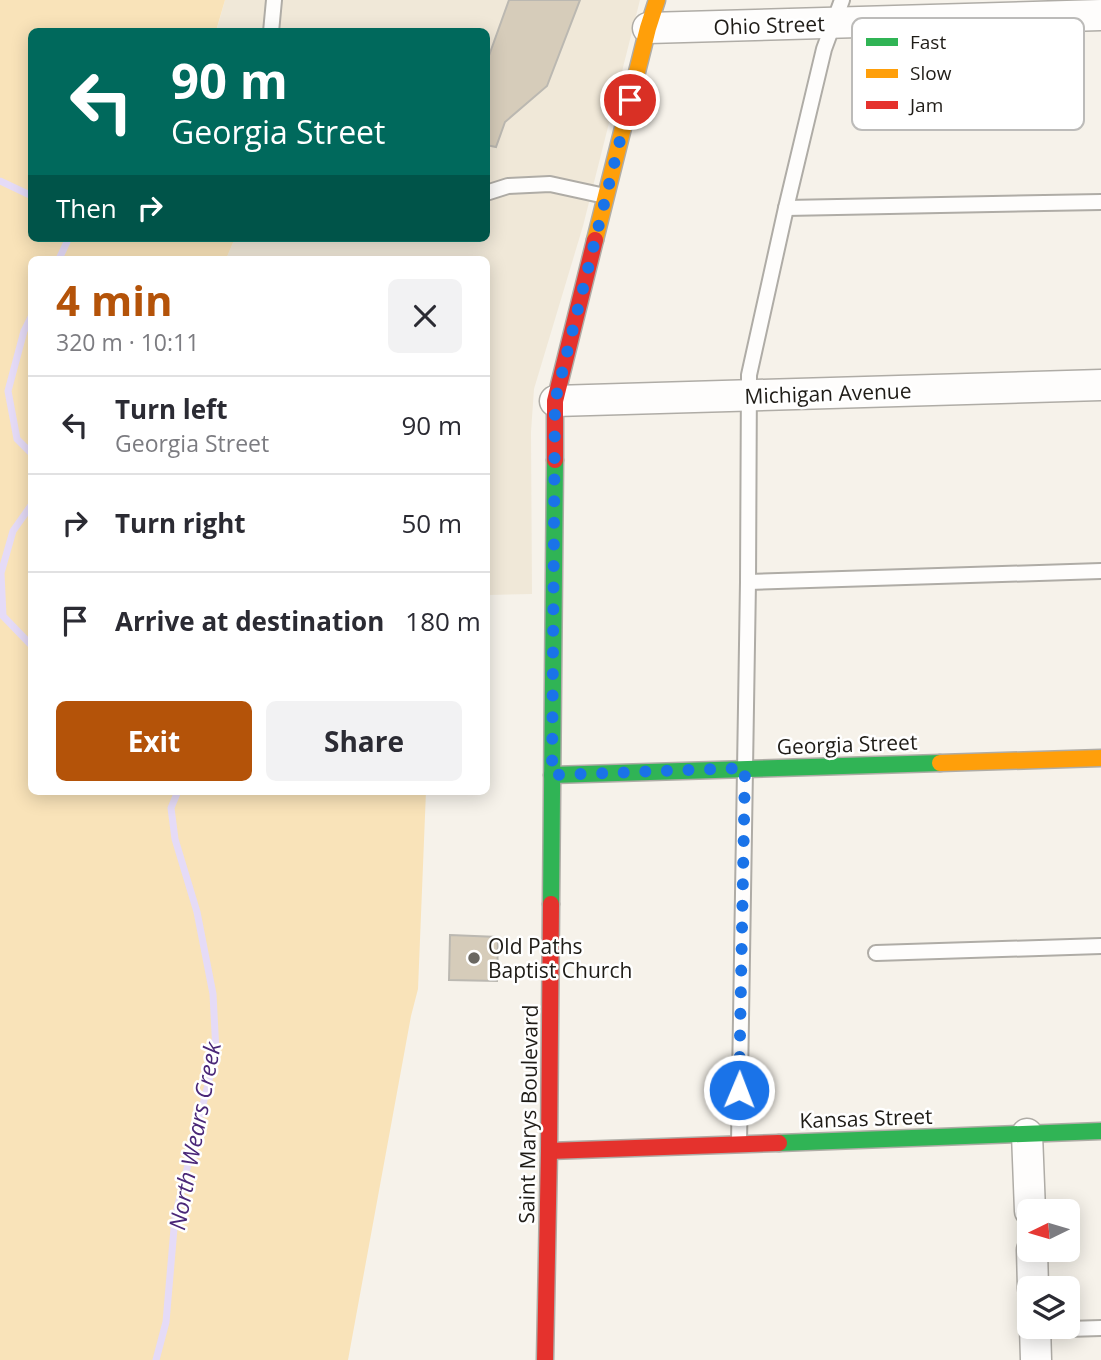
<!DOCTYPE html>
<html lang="en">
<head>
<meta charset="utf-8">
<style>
  :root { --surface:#fff; --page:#f2f2f3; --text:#2b2b33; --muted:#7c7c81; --line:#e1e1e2; --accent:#b45309 }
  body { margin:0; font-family:"Open Sans",sans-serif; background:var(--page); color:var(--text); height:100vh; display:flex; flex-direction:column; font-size:26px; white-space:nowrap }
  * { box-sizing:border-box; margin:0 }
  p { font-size:23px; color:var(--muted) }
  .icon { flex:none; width:38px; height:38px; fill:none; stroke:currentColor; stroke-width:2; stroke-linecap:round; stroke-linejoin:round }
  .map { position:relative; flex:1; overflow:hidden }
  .side { position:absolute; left:28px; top:256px; width:462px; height:539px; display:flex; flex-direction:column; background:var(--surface); border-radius:10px; box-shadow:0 4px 18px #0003 }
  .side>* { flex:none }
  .banner { position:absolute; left:28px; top:28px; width:462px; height:214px; border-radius:10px; box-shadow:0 4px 18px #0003; background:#00695c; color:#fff; overflow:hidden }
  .needle { width:46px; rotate:265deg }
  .fabs { position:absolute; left:1017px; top:1199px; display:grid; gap:14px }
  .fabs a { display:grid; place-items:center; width:63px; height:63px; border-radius:10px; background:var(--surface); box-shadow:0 4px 18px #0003; font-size:35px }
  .pin { position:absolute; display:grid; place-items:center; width:60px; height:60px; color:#fff; margin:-30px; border:4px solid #fff; border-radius:50%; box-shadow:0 2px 7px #0007 }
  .me { position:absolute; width:77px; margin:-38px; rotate:1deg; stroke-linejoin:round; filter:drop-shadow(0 0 5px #0008) }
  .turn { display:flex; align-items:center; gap:24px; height:147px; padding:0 28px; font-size:32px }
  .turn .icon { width:91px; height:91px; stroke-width:2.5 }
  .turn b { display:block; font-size:49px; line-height:60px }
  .then { display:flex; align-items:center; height:66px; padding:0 28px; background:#0003; gap:14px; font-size:26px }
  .round { display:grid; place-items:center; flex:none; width:74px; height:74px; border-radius:10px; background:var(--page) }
  .summary { display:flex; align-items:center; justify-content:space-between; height:119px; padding:0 28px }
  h1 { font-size:42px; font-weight:700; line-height:52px; color:var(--accent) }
  .cta { display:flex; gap:14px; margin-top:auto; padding:14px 28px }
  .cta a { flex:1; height:80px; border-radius:10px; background:var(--accent); color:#fff; font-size:28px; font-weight:700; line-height:80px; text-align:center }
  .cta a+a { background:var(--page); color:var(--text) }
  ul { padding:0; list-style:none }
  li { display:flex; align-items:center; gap:21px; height:98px; padding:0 28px; border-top:2px solid var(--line) }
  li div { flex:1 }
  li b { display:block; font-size:26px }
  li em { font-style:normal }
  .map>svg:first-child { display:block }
  .built { fill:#f0e8d8 }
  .green { fill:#f9e3b9 }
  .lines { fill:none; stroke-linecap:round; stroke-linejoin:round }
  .stream { stroke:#e5dbf7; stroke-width:7 }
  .building { fill:#d6ccba; stroke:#bbb8b1; stroke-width:2 }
  .lane-casing { stroke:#afaca6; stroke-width:18 }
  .street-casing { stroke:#afaca6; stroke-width:33 }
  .fast-casing { stroke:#afaca6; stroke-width:19 }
  .slow-casing { stroke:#afaca6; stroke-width:19 }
  .jam-casing { stroke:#afaca6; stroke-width:19 }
  .lane { stroke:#fefdfc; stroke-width:14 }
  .street { stroke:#fefdfc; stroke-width:30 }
  .fast { stroke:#30b455; stroke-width:16 }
  .slow { stroke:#ff9f0a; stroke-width:16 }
  .jam { stroke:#e5322d; stroke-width:16 }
  .route { stroke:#1a73e8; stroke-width:12; stroke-dasharray:0 21.6 }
  .poi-dot { fill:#6a6761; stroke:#fff; stroke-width:2.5 }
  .labels { text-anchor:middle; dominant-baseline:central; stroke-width:5; stroke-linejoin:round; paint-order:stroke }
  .street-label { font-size:21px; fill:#1f1c17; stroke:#fff }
  .poi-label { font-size:21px; fill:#1f1c17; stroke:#fff; text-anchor:start }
  .water-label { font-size:23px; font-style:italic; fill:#4a2778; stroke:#fff }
  .key { fill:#fff; stroke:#bcbbb9; stroke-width:2 }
  .key-label { font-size:19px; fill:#1f1c17 }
</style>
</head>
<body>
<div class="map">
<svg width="1101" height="1360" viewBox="0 0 1101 1360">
  <rect width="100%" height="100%" fill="#f6f2ea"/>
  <path class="built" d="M225,0H640L583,226L534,389L531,432L532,594L487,595L486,259H226L235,238H486V32H216Z"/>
  <path class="green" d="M0,0H225L216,31L32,32V238H235L226,259H32V791H426L418,989L411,1016L348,1360H0Z"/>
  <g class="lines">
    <g class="stream">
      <path d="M0,181L32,196"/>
      <path d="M59,259L67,242V238"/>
      <path d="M32,315L24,331L8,391L17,439L32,454"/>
      <path d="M32,504L13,531L1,573L3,616L32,646"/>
      <path d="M156,1360L166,1322L175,1217L216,1052L213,994L197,912L175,839L171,808L178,791"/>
    </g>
  </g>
  <g class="building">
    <path d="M509,0H580L547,86L505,122L496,147L486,145V64Z"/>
    <path d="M450,935L498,937L497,981L449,980Z"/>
  </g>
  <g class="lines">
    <g class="lane-casing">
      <g id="lane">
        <path d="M271,32L274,0"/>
        <path d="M486,193L508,186L550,184L605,196"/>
        <path d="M786,208L1101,202"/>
        <path d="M748,582L1101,571"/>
        <path d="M876,953L1101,946"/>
        <path d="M739,1143L748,582L749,375L786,208L824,49L842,0"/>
        <path d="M1035,1330L1101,1328"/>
      </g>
    </g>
    <g class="street-casing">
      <g id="street">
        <path d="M648,28L1101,15"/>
        <path d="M555,401L1101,385"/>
        <path d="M1027,1134L1030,1211"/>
        <path d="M1032,1250L1033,1288"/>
        <path d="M1035,1326L1036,1360"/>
      </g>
    </g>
    <g class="fast-casing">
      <g id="fast">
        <path d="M552,775L940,763"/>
        <path d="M551,904L555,460"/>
        <path d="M779,1143L1101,1131"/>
      </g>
    </g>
    <g class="slow-casing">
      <g id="slow">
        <path d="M595,240L648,28L657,0"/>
        <path d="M940,763L1101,758"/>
      </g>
    </g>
    <g class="jam-casing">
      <g id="jam">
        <path d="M555,460V401L595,240"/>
        <path d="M549,1151L779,1143"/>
        <path d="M545,1360L549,1151L551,904"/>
      </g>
    </g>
    <use href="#lane" class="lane"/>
    <use href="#street" class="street"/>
    <use href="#fast" class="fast"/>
    <use href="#slow" class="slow"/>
    <use href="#jam" class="jam"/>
  </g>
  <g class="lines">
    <path class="route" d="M630,100L555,401L552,775L745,768L739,1090"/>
  </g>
  <circle class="poi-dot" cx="474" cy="958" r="7"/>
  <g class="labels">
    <g class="street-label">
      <text transform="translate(769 25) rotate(-2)">Ohio Street</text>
      <text transform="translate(828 393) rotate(-2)">Michigan Avenue</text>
      <text transform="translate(847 744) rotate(-2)">Georgia Street</text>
      <text transform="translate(528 1114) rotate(-89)">Saint Marys Boulevard</text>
      <text transform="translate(866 1118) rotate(-2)">Kansas Street</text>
    </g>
    <g class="poi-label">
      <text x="488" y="946">Old Paths<tspan x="488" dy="24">Baptist Church</tspan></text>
    </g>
    <g class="water-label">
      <text transform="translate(194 1136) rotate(-79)">North Wears Creek</text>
    </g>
  </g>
  <rect x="852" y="18" width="232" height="112" rx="10" class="key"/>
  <rect x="866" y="38" width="32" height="8" fill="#30b455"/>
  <rect x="866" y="69" width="32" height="9" fill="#ff9f0a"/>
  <rect x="866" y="101" width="32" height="8" fill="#e5322d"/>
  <g class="key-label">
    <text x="910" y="49">Fast</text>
    <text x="910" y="80">Slow</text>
    <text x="910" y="112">Jam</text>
  </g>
</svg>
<div class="fabs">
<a><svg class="needle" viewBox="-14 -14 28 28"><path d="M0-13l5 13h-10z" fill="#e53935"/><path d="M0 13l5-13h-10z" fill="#7c7c81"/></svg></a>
<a><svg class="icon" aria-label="layers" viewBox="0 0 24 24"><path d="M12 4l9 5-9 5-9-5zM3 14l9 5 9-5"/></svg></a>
</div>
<div class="pin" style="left:630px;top:100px;background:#d93025"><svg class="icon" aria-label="arrive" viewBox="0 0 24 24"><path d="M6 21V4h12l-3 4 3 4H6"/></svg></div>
<svg class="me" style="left:739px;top:1090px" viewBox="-20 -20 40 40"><circle r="17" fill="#1a73e8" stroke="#fff" stroke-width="3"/><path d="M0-11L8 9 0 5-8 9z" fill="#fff"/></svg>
<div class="banner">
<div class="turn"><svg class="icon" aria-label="left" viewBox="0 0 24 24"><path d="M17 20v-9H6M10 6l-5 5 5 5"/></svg><div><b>90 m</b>Georgia Street</div></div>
<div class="then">Then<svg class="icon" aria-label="right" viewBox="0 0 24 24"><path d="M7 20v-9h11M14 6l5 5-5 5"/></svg></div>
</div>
<section class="side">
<div class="summary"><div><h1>4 min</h1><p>320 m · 10:11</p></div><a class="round"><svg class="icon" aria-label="close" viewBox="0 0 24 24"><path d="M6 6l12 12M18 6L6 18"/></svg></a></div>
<ul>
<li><svg class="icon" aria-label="left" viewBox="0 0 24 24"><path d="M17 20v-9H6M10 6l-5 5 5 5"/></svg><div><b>Turn left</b><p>Georgia Street</p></div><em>90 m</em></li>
<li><svg class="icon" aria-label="right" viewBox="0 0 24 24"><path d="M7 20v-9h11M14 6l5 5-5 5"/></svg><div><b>Turn right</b></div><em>50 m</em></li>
<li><svg class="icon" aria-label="arrive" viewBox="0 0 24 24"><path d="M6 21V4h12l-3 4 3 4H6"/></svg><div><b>Arrive at destination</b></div><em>180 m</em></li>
</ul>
<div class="cta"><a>Exit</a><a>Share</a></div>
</section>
</div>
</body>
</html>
